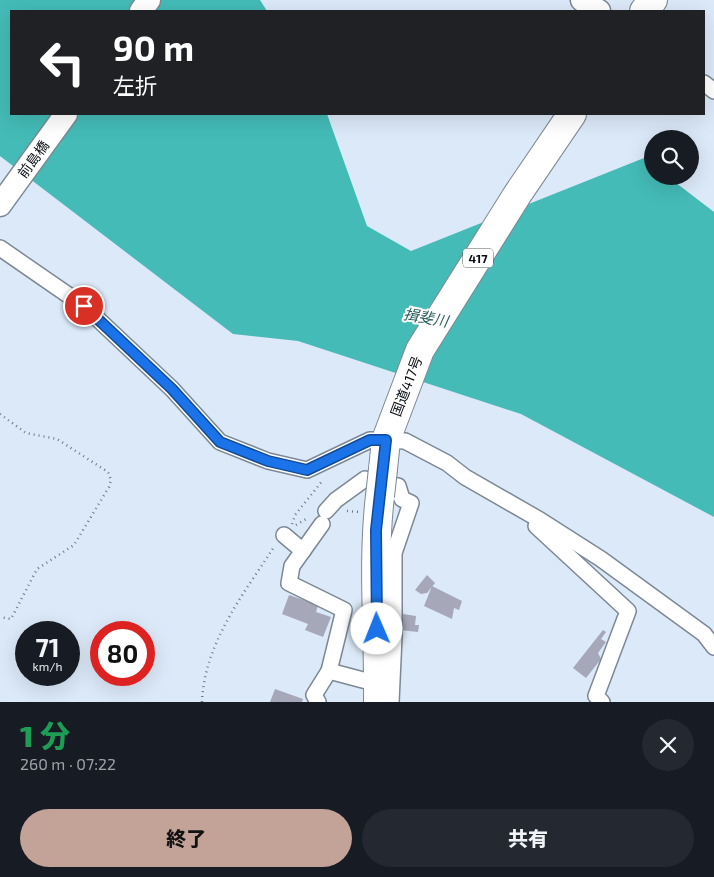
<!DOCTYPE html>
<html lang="ja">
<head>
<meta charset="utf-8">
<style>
  :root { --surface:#171b24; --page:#242831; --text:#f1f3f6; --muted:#9ea1a6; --accent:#c3a398 }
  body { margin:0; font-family:"Exo 2","Noto Sans JP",sans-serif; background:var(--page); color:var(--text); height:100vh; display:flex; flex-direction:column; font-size:19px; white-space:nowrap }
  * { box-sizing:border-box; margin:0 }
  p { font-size:16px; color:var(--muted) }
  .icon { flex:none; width:28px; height:28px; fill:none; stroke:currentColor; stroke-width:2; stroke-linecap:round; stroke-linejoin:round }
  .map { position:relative; height:702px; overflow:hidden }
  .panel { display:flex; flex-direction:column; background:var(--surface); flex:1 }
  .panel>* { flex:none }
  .guide { position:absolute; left:10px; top:10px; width:695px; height:105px; border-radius:0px; box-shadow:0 5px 20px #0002; background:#202124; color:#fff; overflow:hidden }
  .tools { position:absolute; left:644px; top:130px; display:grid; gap:10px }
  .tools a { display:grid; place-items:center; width:55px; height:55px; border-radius:50%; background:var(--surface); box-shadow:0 5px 20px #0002; font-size:25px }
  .speed { position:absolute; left:15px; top:621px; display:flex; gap:10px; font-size:25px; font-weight:700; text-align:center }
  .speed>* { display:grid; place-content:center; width:65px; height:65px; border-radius:50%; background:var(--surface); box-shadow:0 5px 20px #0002; line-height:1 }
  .speed small { font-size:12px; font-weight:400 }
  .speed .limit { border:8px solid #d22; background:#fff; color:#111 }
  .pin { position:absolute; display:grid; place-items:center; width:42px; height:42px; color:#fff; margin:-21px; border:2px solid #fff; border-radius:50%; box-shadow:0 1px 5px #0007 }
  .me { position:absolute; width:55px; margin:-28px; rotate:359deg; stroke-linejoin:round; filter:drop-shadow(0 0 4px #0008) }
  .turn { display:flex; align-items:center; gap:18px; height:105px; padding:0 20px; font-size:22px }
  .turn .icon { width:65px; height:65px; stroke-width:2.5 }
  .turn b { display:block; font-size:35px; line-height:42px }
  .round { display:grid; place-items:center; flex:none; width:52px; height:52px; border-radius:26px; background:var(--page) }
  .summary { display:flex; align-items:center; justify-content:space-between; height:85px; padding:0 20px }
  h1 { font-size:30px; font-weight:800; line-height:38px; color:#1e9e55 }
  .primary-button { display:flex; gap:10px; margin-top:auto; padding:10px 20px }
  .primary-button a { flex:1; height:58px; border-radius:30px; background:var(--accent); color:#111; font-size:20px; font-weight:800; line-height:58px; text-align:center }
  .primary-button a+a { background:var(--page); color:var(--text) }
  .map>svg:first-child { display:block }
  .water { fill:#44bbb7 }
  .building { fill:#a6a8b9 }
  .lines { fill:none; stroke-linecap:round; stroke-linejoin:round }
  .street-casing { stroke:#7c8895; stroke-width:18 }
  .secondary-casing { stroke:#7c8895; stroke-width:25 }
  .highway-casing { stroke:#7c8895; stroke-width:30 }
  .path { stroke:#717983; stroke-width:2.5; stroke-dasharray:1 4; stroke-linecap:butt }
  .street { stroke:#fff; stroke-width:15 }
  .secondary { stroke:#fff; stroke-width:22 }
  .highway { stroke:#fff; stroke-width:28 }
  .highway-bridge-casing { stroke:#7c8895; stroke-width:30; stroke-linecap:butt }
  .highway-bridge { stroke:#fff; stroke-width:28 }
  .route-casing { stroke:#114b97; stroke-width:12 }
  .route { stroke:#1a73e8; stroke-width:9 }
  .labels { text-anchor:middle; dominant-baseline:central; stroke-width:4; stroke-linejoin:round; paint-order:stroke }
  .shield { fill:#fff; stroke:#535659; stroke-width:1 }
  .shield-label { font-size:12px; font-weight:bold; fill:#090d12 }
  .street-label { font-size:14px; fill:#090d12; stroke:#fff }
  .water-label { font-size:15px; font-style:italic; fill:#2c5d5b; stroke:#fff }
</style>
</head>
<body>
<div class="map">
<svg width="714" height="702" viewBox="0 0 714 702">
  <rect width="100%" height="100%" fill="#dce9f8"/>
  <path class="water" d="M0,0H260L267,11H11V114H327L367,226L411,251L644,158L652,165V176H667L714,212V517L521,414L298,341L233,334L0,156Z"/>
  <g class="building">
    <path d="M427,575L435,583L427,593L421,594L415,590Z"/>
    <path d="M432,586L462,601L459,610L454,608L452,619L424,606Z"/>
    <path d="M289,595L318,605L316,612L331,617L323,637L305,630L308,624L282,614Z"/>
    <path d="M403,614L416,616L415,625H419L418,632L400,630Z"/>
    <path d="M603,630L606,632L601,639L606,642L598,653L601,659L586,678L573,668Z"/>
    <path d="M275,689L303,699L302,702H270Z"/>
  </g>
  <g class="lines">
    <g class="street-casing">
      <g id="street">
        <path d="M704,83L714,91"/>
        <path d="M0,248L84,306L172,389L220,442L268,461L307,470L370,440L405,441L447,463L465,477L540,520L601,559L704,634L714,647"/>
        <path d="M326,511L336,500L365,479L398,486L402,499L411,503L394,553V637L391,702"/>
        <path d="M322,524L292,566L289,583L344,610L329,671"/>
        <path d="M536,526L628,611L596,696L602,702"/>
        <path d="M284,535L303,551"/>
        <path d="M318,702L314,695L329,671L378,684"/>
      </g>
    </g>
    <g class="secondary-casing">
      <g id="secondary">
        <path d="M582,0L599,11"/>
        <path d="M141,11L149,0"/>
        <path d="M0,205L66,114"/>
      </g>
    </g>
    <g class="highway-casing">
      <g id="highway">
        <path d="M644,11L653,0"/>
        <path d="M383,469L386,440L420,350L517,195L572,114"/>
        <path d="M378,702C379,633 372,564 380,496"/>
      </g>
    </g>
    <g class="path">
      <path d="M0,414L26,433L57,439L108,472L111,480L109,487L74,545L37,569L11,619L0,617"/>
      <path d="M347,511L359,512"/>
      <path d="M292,524L295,515L323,480"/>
      <path d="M296,525L306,519"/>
      <path d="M202,702C204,644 244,593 274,547"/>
    </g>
    <use href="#street" class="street"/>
    <use href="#secondary" class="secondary"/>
    <use href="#highway" class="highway"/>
    <g class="highway-bridge-casing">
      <path id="highway-bridge" d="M380,496L383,469"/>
    </g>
    <use href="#highway-bridge" class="highway-bridge"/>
  </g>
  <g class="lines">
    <g class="route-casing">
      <path id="route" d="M84,306L172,389L220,442L268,461L307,470L370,440H386L376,530L377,629"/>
    </g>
    <use href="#route" class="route"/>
  </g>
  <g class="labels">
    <rect class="shield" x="463" y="248.5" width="30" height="19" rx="4"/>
    <g class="shield-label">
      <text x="478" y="258">417</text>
    </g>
    <g class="street-label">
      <text transform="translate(33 159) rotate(-54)">前島橋</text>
      <text transform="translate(406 386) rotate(-69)">国道417号</text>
    </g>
    <g class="water-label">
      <text transform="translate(426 317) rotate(10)">揖斐川</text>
    </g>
  </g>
</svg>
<div class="tools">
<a><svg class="icon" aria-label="search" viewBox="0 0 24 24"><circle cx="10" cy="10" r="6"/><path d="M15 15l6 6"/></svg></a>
</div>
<div class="speed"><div>71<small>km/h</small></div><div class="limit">80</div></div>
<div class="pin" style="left:84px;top:306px;background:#d93025"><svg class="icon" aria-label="arrive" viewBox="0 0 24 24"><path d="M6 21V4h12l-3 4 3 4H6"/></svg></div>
<svg class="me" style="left:377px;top:629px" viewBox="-20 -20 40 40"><circle r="19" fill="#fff"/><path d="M0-13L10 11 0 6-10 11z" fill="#1a73e8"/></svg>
<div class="guide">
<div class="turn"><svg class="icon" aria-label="left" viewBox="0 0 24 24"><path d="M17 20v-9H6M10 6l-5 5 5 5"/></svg><div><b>90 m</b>左折</div></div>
</div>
</div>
<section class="panel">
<div class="summary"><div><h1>1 分</h1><p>260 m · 07:22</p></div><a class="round"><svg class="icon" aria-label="close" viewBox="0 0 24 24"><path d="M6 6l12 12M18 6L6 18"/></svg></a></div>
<div class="primary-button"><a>終了</a><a>共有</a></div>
</section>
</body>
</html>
